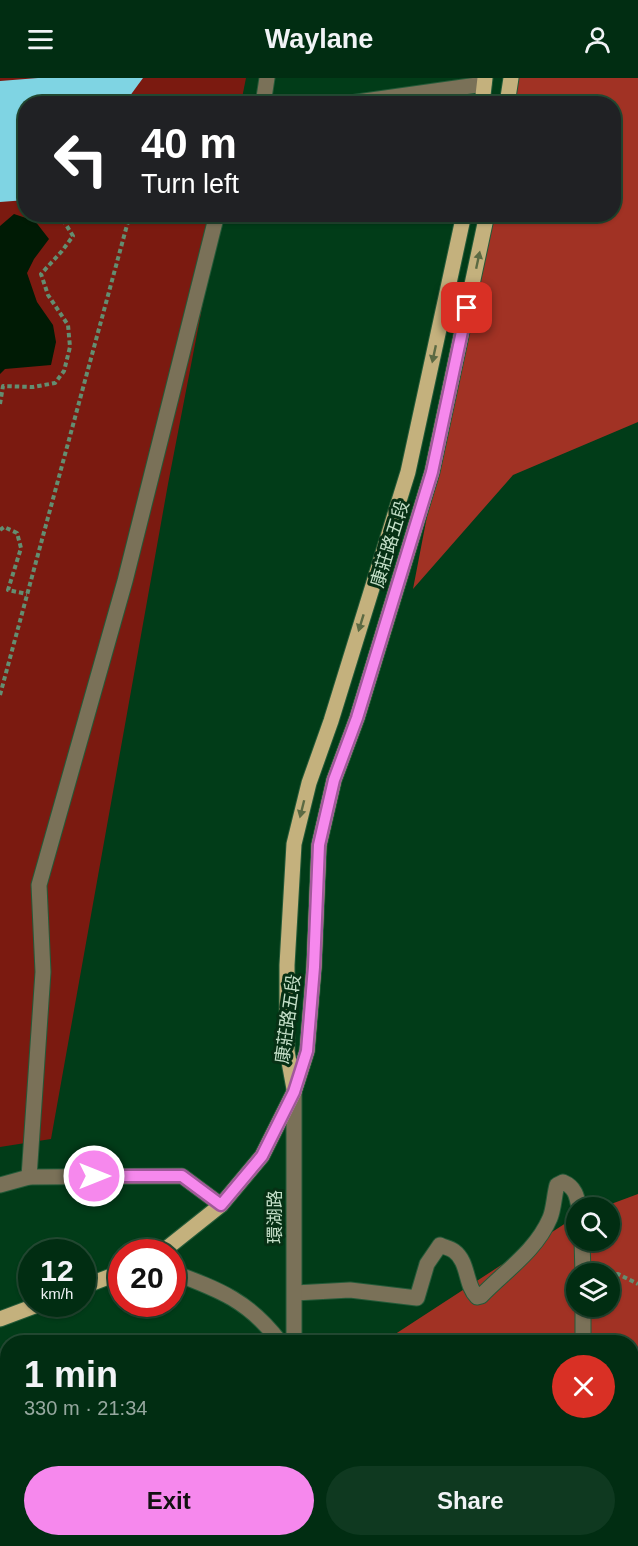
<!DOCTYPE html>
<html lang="en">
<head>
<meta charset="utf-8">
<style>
  :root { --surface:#012d12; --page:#0f3920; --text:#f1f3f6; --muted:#96a89f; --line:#234932; --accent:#f688ed }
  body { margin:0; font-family:Arial,"Noto Sans TC",sans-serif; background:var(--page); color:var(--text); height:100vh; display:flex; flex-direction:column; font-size:22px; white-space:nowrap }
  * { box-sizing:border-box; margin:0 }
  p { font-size:20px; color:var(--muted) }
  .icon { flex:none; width:33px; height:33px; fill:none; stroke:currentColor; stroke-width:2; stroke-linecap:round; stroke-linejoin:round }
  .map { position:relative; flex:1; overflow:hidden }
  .sheet { position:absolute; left:0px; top:1257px; width:639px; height:212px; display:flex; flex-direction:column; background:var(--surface); border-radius:24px 24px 0 0; box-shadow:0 2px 4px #0004,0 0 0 2px var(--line) }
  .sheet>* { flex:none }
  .guide { position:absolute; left:18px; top:18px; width:603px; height:126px; border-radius:24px; box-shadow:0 2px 4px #0004,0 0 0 2px var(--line); background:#202124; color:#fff; overflow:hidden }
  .controls { position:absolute; left:566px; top:1119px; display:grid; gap:12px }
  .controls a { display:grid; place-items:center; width:54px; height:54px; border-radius:50%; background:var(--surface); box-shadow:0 2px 4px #0004,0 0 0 2px var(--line); font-size:30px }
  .speed { position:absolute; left:18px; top:1161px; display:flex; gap:12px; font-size:30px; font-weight:700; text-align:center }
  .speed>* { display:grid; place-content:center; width:78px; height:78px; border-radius:50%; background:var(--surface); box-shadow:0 2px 4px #0004,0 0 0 2px var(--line); line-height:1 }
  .speed small { font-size:15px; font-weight:400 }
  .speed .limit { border:9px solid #d22; background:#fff; color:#111 }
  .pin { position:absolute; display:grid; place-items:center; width:51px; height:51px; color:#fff; margin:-26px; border-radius:12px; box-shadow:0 3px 9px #0006 }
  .me { position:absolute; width:66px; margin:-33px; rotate:90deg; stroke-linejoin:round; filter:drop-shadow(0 0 4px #0008) }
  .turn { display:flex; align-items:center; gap:21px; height:126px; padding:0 24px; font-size:27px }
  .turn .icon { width:78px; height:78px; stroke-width:2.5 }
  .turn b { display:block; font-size:42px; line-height:51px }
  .round { display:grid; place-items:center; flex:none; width:63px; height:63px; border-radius:32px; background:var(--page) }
  .head { display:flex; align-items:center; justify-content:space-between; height:102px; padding:0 24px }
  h1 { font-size:36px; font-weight:700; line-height:45px }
  .primary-button { display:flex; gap:12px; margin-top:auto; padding:12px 24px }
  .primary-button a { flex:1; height:69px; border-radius:36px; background:var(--accent); color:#111; font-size:24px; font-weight:700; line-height:69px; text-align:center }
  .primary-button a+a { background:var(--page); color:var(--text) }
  header { display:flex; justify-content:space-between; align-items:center; height:78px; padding:0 24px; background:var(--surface); font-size:27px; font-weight:700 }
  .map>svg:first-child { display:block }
  .green { fill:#7b1a10 }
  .forest { fill:#a13224; fill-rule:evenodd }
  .water { fill:#001b05 }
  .building { fill:#7fd4e3 }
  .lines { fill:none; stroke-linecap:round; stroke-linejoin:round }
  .minor-casing { stroke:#245a38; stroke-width:17 }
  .major-casing { stroke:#245a38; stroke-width:17 }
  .path { stroke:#638e71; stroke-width:4; stroke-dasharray:4.5 3; stroke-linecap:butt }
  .minor { stroke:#7a7158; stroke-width:15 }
  .major { stroke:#c4b17d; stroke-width:15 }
  .oneway { fill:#5b6a43 }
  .route-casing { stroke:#a0589a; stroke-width:15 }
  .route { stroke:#f688ed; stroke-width:10 }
  .labels { text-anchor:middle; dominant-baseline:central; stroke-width:6; stroke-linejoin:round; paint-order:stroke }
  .street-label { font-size:18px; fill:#c5e0c9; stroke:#063014 }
</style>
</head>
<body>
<header><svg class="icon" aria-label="menu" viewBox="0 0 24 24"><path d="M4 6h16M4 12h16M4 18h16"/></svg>Waylane<svg class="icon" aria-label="person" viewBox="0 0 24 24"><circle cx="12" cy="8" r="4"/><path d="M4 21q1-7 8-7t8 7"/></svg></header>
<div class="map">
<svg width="638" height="1468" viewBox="0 0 638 1468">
  <rect width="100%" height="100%" fill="#013c18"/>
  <path class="green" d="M0,0H246L241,25L26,26V136L220,137L168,406L51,1061L0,1069Z"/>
  <g class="forest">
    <path d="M511,0H638V344L513,397L413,511L485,137L614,136V26L506,25Z"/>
    <path d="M638,1116V1468H329L328,1461H632V1264H383L572,1141L576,1140V1162H609V1130L603,1129ZM576,1196H609V1228H576Z"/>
  </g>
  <path class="water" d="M14,136L35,143L49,161L34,181L27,195L37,224L53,247L56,264L51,287L5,291L0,296V148Z"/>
  <path class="building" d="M38,0H143L124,26H26V122L0,124V3Z"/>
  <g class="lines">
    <g class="minor-casing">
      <g id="minor">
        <path d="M263,26L267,0"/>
        <path d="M343,26L484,6"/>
        <path d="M29,1099L43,894L39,807L125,503L217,136"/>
        <path d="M0,1107L29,1099L182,1098L221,1127"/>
        <path d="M582,1162L583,1196"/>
        <path d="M172,1194C220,1212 249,1223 280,1264"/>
        <path d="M295,1215L350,1212L417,1220L427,1186L440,1167C444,1169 450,1170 454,1173C469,1184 465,1207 477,1219L481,1218C505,1193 536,1173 550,1140C554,1130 554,1118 557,1107L563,1104C575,1109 577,1118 579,1130"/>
        <path d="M294,1264V1014"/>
        <path d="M583,1264V1228"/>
        <path d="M632,1369H638"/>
        <path d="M299,1461V1468"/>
      </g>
    </g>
    <g class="major-casing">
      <g id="major">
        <path d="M482,26L485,0"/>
        <path d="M507,26L511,0"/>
        <path d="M294,1011L287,973V887L294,766L309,705L331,643L408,394L464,136"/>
        <path d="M162,1174L221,1127L262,1078L294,1014L307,973L314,889L319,767L334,702L357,640L432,394L487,136"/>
        <path d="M82,1209L122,1194"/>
        <path d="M0,1241L40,1226"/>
      </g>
    </g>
    <g class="path">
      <path d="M0,326L3,308L33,309L55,305L64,293L70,269L68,247L48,217L41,196L62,173L73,158L65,145L53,136"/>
      <path d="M0,452L4,449L17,455L21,470L8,512L27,516"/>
      <path d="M0,617L130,136"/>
      <path d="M609,1199L618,1196L638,1206"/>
    </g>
    <use href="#minor" class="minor"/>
    <use href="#major" class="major"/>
  </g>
  <defs><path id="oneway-solid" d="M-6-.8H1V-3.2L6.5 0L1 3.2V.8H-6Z" transform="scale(1.5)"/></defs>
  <g class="oneway">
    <use href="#oneway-solid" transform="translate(478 182) rotate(-78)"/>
    <use href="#oneway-solid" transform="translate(434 276) rotate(102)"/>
    <use href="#oneway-solid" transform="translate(361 545) rotate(107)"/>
    <use href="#oneway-solid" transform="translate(302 731) rotate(104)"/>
  </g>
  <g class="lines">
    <g class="route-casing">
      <path id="route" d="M94,1098H182L221,1127L262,1078L294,1014L307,973L314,889L319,767L334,702L357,640L432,394L467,230"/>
    </g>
    <use href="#route" class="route"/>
  </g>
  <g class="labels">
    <g class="street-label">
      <text transform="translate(390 466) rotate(-73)">康莊路五段</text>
      <text transform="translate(288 941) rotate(-82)">康莊路五段</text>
      <text transform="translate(275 1139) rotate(-90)">環湖路</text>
    </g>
  </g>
</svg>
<div class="controls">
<a><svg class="icon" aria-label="search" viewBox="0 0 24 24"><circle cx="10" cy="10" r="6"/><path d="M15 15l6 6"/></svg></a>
<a><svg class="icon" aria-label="layers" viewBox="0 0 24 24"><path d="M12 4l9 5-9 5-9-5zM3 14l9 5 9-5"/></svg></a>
</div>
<div class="speed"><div>12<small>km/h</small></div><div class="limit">20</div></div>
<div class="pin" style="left:467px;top:230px;background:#d93025"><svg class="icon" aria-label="arrive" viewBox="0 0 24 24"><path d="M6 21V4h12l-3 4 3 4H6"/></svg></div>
<svg class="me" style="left:94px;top:1098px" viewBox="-20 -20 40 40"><circle r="17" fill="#f688ed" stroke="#fff" stroke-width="3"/><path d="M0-11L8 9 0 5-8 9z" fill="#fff"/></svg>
<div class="guide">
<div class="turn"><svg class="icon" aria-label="left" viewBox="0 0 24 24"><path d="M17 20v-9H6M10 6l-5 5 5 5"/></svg><div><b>40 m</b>Turn left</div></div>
</div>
<section class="sheet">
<div class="head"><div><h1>1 min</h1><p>330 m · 21:34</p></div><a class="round" style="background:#d93025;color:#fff"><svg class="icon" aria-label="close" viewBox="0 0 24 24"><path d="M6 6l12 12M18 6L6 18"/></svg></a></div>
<div class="primary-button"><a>Exit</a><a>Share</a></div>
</section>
</div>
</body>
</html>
